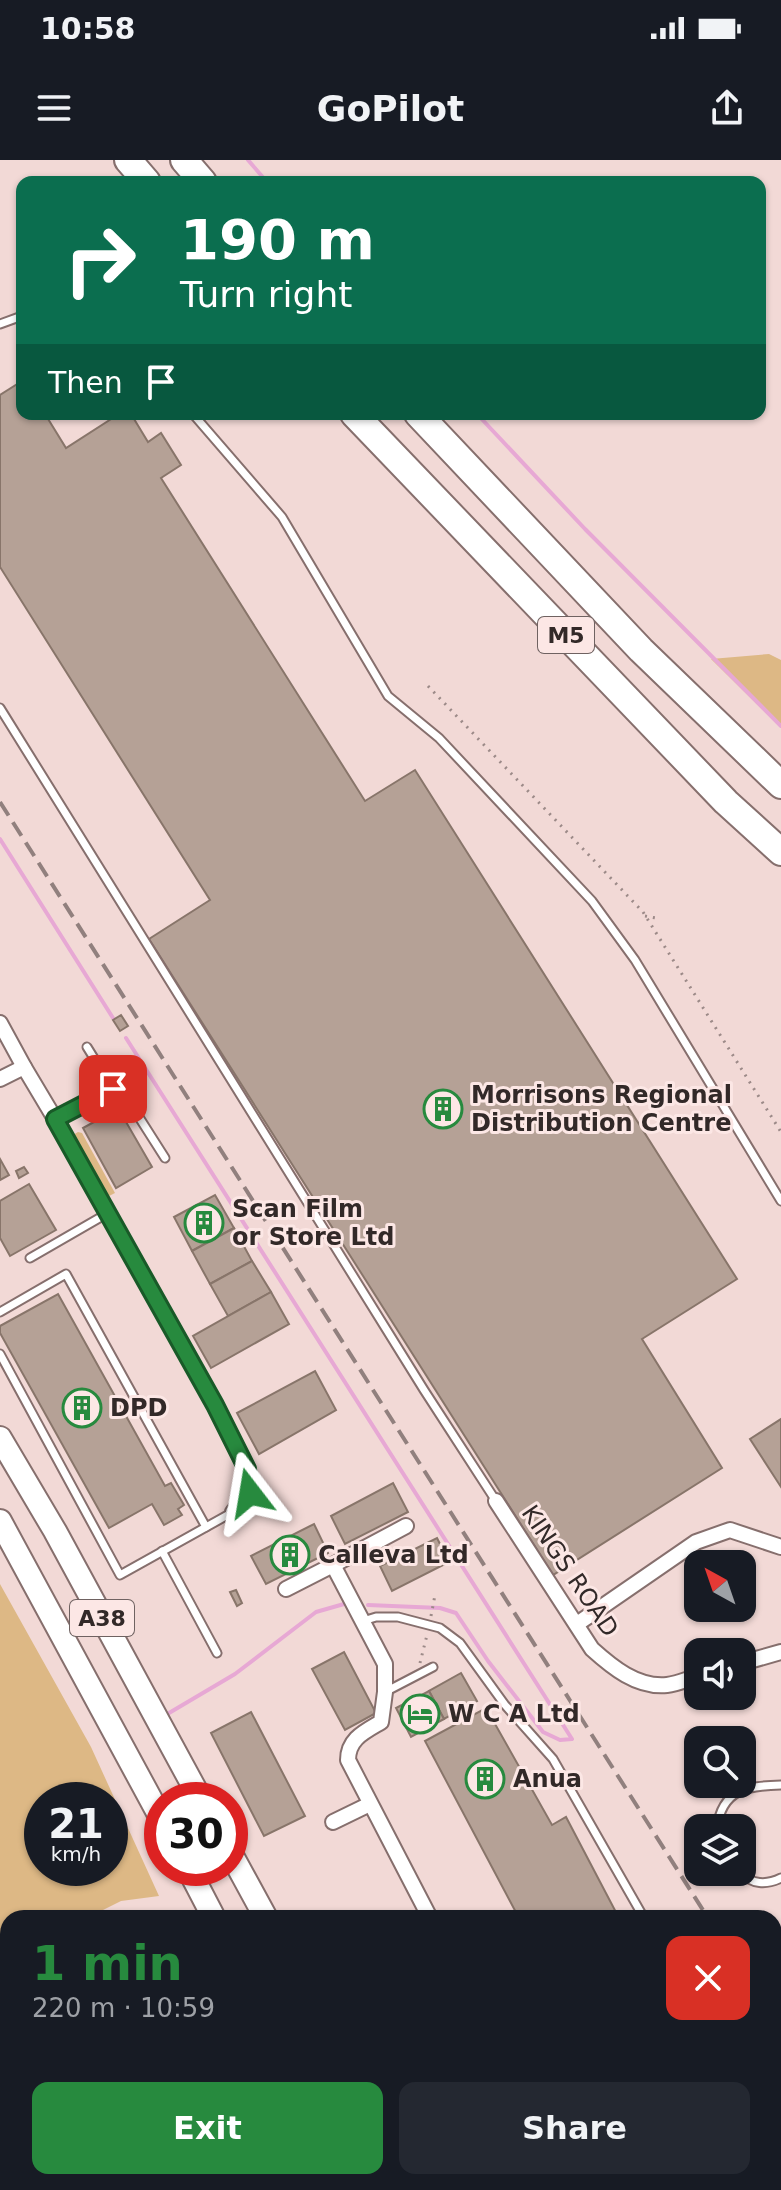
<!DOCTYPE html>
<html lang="en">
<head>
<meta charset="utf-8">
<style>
  :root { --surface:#171b24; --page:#242831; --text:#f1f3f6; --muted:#9ea1a6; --accent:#278a3e }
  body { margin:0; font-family:"DejaVu Sans",sans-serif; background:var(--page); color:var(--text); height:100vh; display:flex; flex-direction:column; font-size:30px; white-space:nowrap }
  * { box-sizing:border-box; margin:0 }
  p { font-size:26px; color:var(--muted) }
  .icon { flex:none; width:44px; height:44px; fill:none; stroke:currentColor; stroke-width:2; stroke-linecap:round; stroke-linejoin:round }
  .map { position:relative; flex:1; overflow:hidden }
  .sheet { position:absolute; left:0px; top:1750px; width:782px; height:280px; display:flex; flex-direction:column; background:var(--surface); border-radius:24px 24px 0 0; box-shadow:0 2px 6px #0004 }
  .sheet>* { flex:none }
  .banner { position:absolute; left:16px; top:16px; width:750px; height:244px; border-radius:16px; box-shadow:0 2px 6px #0004; background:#0b6e4f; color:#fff; overflow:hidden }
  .needle { width:52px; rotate:320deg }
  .controls { position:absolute; left:684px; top:1390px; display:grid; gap:16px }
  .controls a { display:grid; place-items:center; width:72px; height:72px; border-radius:16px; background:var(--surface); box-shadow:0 2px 6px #0004; font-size:40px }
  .speed { position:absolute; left:24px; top:1622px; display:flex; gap:16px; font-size:40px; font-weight:700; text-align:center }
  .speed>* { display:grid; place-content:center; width:104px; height:104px; border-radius:50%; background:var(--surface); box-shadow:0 2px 6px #0004; line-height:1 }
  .speed small { font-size:20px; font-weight:400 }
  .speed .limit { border:12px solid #d22; background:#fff; color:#111 }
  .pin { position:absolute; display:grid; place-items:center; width:68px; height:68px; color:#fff; margin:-34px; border-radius:16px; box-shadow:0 4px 12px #0006 }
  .me { position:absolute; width:88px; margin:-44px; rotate:346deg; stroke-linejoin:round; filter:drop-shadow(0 0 6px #0008) }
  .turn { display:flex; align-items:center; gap:28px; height:168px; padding:0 32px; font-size:36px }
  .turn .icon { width:104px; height:104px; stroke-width:2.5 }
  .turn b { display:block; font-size:56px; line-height:68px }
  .then { display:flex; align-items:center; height:76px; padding:0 32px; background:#0003; gap:16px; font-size:30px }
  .round { display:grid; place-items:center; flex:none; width:84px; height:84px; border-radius:16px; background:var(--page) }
  .head { display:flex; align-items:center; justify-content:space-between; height:136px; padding:0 32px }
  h1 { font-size:48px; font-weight:700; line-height:60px; color:var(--accent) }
  .cta { display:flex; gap:16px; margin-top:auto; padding:16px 32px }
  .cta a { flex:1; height:92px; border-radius:16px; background:var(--accent); color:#fff; font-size:32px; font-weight:700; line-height:92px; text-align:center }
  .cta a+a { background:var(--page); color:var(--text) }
  .status { display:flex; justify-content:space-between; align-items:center; height:56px; padding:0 40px; background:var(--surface); direction:ltr }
  .status svg { height:22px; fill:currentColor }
  header { display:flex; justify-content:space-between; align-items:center; height:104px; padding:0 32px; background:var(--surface); font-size:36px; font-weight:700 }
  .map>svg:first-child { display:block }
  .green { fill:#ddb885; fill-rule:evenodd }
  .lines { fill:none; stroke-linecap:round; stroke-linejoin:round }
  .stream { stroke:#e7a8d4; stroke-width:4 }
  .building { fill:#b5a196; stroke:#88756a; stroke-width:2 }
  .lane-casing { stroke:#866f6d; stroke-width:11 }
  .street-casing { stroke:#866f6d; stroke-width:18 }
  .primary-casing { stroke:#866f6d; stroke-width:26 }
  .highway-casing { stroke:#866f6d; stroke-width:30 }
  .path { stroke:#9c8a88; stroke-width:3; stroke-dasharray:2 6; stroke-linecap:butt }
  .lane { stroke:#fff; stroke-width:7 }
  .street { stroke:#fff; stroke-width:14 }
  .primary { stroke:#fff; stroke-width:22 }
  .highway { stroke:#fff; stroke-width:26 }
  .rail { stroke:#91807e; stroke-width:4; stroke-dasharray:16 8; stroke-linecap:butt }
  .route-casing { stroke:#195a28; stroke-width:20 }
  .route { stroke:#278a3e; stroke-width:14 }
  .labels { text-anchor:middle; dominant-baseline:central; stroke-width:6; stroke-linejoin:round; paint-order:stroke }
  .shield { fill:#fce7e5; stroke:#6f6261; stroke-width:2 }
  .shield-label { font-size:22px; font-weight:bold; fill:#322928 }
  .poi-label { font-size:24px; font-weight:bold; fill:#322928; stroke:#fce7e5; text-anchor:start }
  .street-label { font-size:24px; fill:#322928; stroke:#fce7e5 }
</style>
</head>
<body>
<div class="status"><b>10:58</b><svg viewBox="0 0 49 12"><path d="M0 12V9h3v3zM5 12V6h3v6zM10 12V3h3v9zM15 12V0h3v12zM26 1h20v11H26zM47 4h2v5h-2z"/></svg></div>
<header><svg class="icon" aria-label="menu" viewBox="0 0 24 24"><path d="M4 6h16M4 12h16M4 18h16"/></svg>GoPilot<svg class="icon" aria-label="share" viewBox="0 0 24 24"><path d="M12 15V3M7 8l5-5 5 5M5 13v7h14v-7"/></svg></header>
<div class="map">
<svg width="781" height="2030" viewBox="0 0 781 2030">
  <rect width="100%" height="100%" fill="#f2d9d6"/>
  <g class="green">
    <path d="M769,494L781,500V568L711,499Z"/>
    <path d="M78,972L82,973L115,1033L107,1037L73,975Z"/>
    <path d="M0,1424L91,1587L159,1736L121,1741L87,1758H8V1797L0,1801ZM42,1640H110V1708H42Z"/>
  </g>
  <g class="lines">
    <g class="stream">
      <path d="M248,0L267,22"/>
      <path d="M477,254L585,369L781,566"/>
      <path d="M0,679L113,858"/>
      <path d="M126,878L572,1579L560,1580L543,1572L488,1501L456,1453L440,1448L368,1445"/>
      <path d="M169,1553L235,1514L316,1452L344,1444"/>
    </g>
  </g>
  <g class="building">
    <path d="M22,221V254H45L66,288L119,254H131L148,282L161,273L181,305L161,318L365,641L415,610L737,1119L642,1179L722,1308L553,1415L149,779L210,740L0,407V235Z"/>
    <path d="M121,855L128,866L120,871L113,860Z"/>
    <path d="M103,948L107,954L118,948L152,1007L116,1028L83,968L94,962L90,955Z"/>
    <path d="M0,999L9,1015L0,1020Z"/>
    <path d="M24,1007L28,1013L19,1018L16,1011Z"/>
    <path d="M29,1024L56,1070L10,1096L0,1078V1041Z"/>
    <path d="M215,1035L234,1068L192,1091L174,1057Z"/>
    <path d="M234,1068L252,1101L210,1124L192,1091Z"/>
    <path d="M252,1101L271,1132L228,1156L210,1124Z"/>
    <path d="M271,1132L289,1164L211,1208L193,1176Z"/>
    <path d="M58,1134L165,1326L171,1323L184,1345L178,1349L182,1355L164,1365L152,1344L109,1368L0,1173V1166Z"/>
    <path d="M315,1211L336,1250L259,1294L237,1253Z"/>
    <path d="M781,1259V1327L750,1279Z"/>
    <path d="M393,1323L408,1352L345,1384L331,1356Z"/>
    <path d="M314,1364L328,1393L266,1424L251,1396Z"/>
    <path d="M437,1378L449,1402L392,1431L380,1406Z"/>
    <path d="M236,1430L242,1443L237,1446L230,1432Z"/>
    <path d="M344,1492L376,1553L345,1570L312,1509Z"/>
    <path d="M461,1513L477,1541L444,1559L429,1531Z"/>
    <path d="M429,1531L444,1559L411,1577L396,1548Z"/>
    <path d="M486,1548L552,1665L566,1657L619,1758H519L425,1581Z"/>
    <path d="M251,1552L305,1656L264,1676L211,1573Z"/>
    <path d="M774,2019L780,2030H732L748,2022H774Z"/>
    <path d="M455,2022H548L534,2030H459Z"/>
    <path d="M595,2022H658L663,2030H599Z"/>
    <path d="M681,2022H715L700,2030H685Z"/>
  </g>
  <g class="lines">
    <g class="lane-casing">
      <g id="lane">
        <path d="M0,164L22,156"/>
        <path d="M193,254L282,357L388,536L439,578L592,741L635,800L781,1041"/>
        <path d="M0,548L424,1230L496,1341"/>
        <path d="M87,887L113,929"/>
        <path d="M55,959L107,931L123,932L165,998"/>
        <path d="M30,1098L108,1053"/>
        <path d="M0,1152L66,1114L206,1367"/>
        <path d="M0,1194L120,1415L233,1352"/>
        <path d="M162,1391L217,1493"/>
        <path d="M363,1461L376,1457H398L440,1468L460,1483L505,1545L553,1599L644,1758"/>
        <path d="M385,1532L433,1507"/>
        <path d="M717,1668C722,1629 747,1626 781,1625"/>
        <path d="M741,1712C751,1725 767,1725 781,1718"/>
        <path d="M239,2022L243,2030"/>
        <path d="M63,2030L79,2022"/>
        <path d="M189,2030L205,2022"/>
      </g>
    </g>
    <g class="street-casing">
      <g id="street">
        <path d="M0,863L24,907"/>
        <path d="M0,919L24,907L55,959L215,1245L247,1309L250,1333L233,1352"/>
        <path d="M496,1341L592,1489C612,1507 637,1528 667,1525C677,1524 688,1519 698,1516"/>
        <path d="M333,1405L406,1366"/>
        <path d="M286,1429L333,1405L385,1504V1532L381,1562C364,1572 348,1579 348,1600L430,1758"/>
        <path d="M577,1464L696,1382L730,1370L781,1387"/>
        <path d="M742,1503L781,1492"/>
        <path d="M333,1662L370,1644"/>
        <path d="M774,2001L781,1997"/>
        <path d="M426,2022L430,2030"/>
        <path d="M719,2030L734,2022"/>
      </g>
    </g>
    <g class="primary-casing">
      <g id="primary">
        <path d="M0,1278L55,1371L201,1640"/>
        <path d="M0,1361L162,1660"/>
        <path d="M230,1692L266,1758"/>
        <path d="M188,1708L214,1758"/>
        <path d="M353,2022L357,2030"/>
        <path d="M410,2022L414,2030"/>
      </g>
    </g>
    <g class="highway-casing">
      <g id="highway">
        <path d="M128,0L147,22"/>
        <path d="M184,0L203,22"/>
        <path d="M354,254L726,642L781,692"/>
        <path d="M418,254L641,490L781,625"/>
      </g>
    </g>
    <g class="path">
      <path d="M428,526L643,752L781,972"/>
      <path d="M645,756L656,758"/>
      <path d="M431,1456L435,1435"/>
      <path d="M420,1503L427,1475"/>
      <path d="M152,1675L162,1694"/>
    </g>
    <use href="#lane" class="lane"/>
    <use href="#street" class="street"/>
    <use href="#primary" class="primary"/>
    <use href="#highway" class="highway"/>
    <g class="rail">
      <path d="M0,642L708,1758"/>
      <path d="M774,1878L781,1889"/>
    </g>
  </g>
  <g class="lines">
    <g class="route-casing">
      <path id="route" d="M113,929L55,959L215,1245L247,1309L250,1333"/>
    </g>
    <use href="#route" class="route"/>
  </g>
  <defs>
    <g id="building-ring" transform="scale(2)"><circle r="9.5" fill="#fce7e5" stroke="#278a3e" stroke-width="1.5"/><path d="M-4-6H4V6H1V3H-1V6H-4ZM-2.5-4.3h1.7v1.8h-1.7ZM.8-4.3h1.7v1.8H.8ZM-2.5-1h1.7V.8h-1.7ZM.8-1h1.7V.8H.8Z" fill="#278a3e"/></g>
    <g id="hotel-ring" transform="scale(2)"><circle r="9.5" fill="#fce7e5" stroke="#278a3e" stroke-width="1.5"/><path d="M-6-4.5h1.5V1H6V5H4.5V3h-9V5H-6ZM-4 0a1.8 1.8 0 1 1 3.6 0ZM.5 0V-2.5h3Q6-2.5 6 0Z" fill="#278a3e"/></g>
  </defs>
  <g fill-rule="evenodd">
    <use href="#building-ring" x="443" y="949"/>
    <use href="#building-ring" x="204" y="1063"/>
    <use href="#building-ring" x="82" y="1248"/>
    <use href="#building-ring" x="290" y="1395"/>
    <use href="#hotel-ring" x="420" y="1554"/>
    <use href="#building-ring" x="485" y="1619"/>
  </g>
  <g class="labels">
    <g class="shield">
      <rect x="538" y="457" width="56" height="36" rx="6"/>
      <rect x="70" y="1440" width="64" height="36" rx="6"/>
    </g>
    <g class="shield-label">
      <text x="566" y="475">M5</text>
      <text x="102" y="1458">A38</text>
    </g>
    <g class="poi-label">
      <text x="471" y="935">Morrisons Regional<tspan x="471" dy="28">Distribution Centre</tspan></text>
      <text x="232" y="1049">Scan Film<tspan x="232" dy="28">or Store Ltd</tspan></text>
      <text x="110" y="1248">DPD</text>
      <text x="318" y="1395">Calleva Ltd</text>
      <text x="448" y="1554">W C A Ltd</text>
      <text x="513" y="1619">Anua</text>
    </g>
    <g class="street-label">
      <text transform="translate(570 1411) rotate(56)">KINGS ROAD</text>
    </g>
  </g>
</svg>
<div class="controls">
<a><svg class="needle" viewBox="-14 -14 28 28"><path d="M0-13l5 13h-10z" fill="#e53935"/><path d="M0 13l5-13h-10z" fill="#9ea1a6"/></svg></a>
<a><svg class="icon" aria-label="sound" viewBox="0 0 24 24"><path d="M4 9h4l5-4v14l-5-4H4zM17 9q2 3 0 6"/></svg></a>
<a><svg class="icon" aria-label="search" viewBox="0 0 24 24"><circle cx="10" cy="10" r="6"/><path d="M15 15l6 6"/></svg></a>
<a><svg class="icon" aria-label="layers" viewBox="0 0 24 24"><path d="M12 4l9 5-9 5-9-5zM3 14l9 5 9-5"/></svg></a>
</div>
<div class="speed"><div>21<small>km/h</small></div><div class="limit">30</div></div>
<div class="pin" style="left:113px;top:929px;background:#d93025"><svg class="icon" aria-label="arrive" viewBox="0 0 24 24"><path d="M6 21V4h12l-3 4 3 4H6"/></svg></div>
<svg class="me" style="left:250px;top:1333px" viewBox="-20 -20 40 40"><path d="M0-17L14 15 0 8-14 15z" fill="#278a3e" stroke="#fff" stroke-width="4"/></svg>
<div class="banner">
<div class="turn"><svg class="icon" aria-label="right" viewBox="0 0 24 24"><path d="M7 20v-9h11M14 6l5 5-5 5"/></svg><div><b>190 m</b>Turn right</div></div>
<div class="then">Then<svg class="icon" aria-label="arrive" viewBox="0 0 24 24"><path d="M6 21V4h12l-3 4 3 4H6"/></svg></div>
</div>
<section class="sheet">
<div class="head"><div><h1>1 min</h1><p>220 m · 10:59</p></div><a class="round" style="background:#d93025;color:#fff"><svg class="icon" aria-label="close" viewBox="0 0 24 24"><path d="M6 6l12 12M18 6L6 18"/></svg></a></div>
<div class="cta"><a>Exit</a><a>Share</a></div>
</section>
</div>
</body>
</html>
